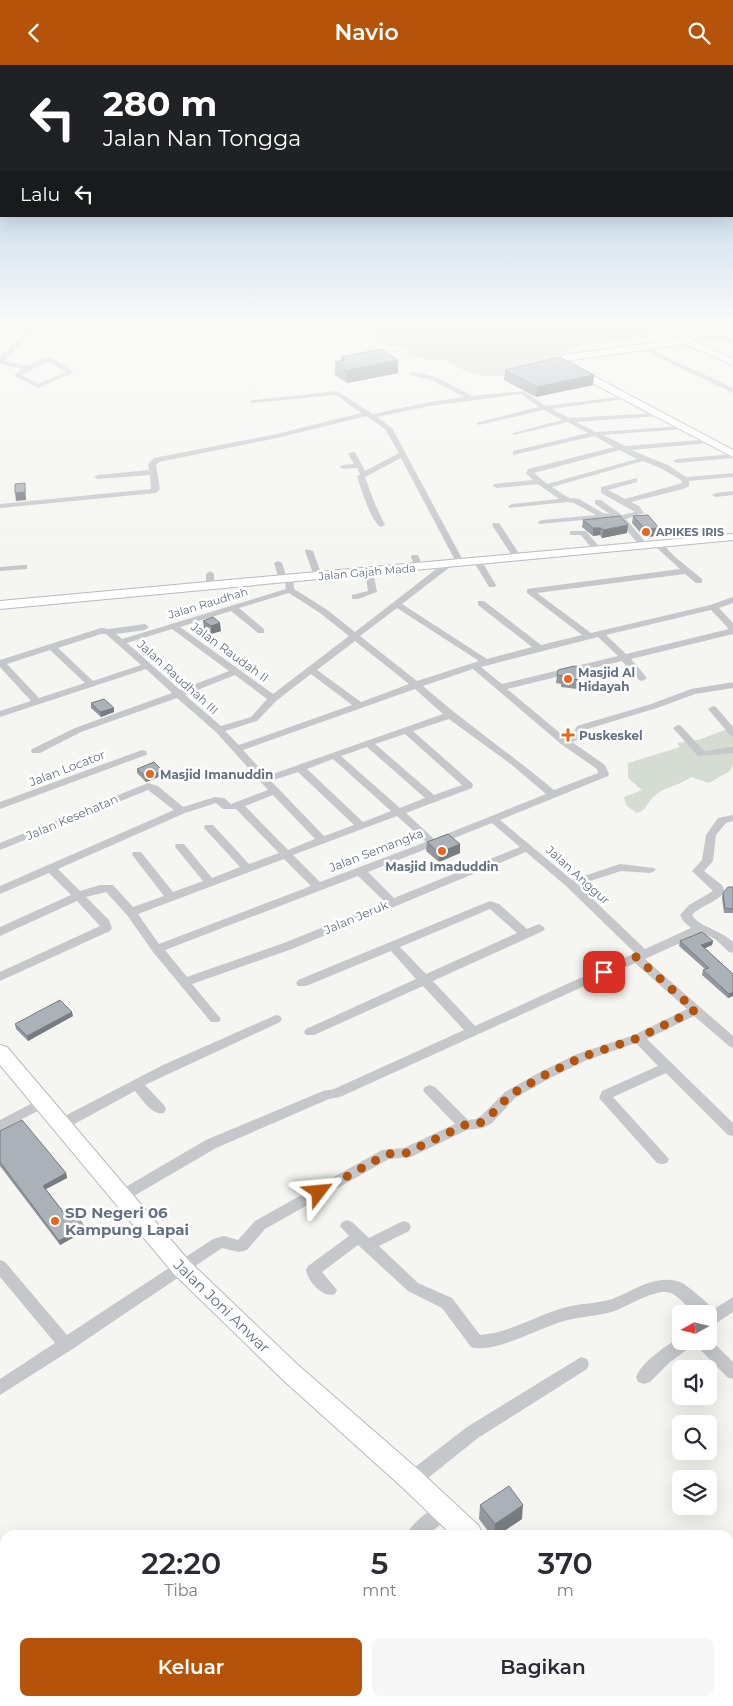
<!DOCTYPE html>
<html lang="id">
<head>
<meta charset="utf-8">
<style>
  :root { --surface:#fff; --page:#f7f7f7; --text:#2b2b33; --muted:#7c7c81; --accent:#b45309 }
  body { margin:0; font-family:Montserrat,sans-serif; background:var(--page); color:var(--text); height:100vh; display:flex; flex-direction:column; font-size:19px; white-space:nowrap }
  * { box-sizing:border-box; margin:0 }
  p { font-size:16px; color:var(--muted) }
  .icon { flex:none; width:28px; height:28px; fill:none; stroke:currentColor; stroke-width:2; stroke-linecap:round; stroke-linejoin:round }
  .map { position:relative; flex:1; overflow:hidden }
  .drawer { position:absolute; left:0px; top:1465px; width:734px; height:176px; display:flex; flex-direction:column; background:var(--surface); border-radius:15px 15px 0 0; box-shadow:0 5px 20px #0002 }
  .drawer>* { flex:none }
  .banner { position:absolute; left:0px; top:0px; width:734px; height:152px; box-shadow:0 5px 20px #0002; background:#202124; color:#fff; overflow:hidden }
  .needle { width:32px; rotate:262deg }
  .buttons { position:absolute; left:672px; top:1240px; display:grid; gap:10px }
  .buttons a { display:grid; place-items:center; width:45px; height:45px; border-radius:8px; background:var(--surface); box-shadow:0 5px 20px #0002; font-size:25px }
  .pin { position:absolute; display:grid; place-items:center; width:42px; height:42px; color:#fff; margin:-21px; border-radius:10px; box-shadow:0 2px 8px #0006 }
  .me { position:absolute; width:55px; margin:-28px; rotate:61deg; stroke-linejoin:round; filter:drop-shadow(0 0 4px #0008) }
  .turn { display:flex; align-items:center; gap:18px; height:105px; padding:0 20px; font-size:22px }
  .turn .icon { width:65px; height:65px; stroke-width:2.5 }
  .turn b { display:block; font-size:35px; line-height:42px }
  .then { display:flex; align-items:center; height:48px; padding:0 20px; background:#0003; gap:10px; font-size:19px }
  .eta { display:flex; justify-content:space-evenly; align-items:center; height:85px; text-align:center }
  .eta b { font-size:30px; font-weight:600; line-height:35px }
  .button { display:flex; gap:10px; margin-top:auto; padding:10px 20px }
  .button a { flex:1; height:58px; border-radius:8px; background:var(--accent); color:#fff; font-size:20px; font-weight:600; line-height:58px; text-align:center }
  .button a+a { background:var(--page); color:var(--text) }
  header { display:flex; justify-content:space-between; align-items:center; height:65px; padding:0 20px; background:var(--accent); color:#fff; font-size:22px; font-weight:600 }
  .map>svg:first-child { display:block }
  .green { fill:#d5dcd2 }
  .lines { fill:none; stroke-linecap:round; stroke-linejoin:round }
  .secondary-casing { stroke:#b7babf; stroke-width:2 }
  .street { fill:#c5c7cb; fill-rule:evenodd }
  .secondary { fill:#fff; fill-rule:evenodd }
  .rail { stroke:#a2a7ae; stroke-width:4.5; stroke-dasharray:11 5.5; stroke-linecap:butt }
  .wall { fill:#92989e }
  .shaded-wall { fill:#777c81 }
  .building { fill:#aab1b8; stroke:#777c81 }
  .route { stroke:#b45309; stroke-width:9; stroke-dasharray:0 16.2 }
  .poi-dot { fill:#e7651e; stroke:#fff; stroke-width:2 }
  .labels { text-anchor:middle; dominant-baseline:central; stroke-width:5; stroke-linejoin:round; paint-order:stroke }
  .far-poi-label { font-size:11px; font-weight:bold; fill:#637183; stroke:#fff; text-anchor:start }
  .far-street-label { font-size:11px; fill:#637183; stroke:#fff }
  .street-label { font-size:12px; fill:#637183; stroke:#fff }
  .poi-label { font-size:12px; font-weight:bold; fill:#637183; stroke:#fff; text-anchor:start }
  .near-poi-label { font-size:15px; font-weight:bold; fill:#637183; stroke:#fff; text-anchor:start }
  .near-street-label { font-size:15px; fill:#637183; stroke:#fff }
</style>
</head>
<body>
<header><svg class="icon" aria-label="back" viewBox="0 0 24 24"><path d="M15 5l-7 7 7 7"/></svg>Navio<svg class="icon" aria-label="search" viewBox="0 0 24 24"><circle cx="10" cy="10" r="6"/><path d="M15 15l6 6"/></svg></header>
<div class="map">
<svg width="733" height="1641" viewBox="0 0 733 1641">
  <rect width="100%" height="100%" fill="#f5f5f1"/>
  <g class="green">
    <path d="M375,258H643L653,264L647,272L582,280L547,296L531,297L514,307L504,311H485L467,307L446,295H426L403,289L411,286L399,281L381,280L371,271V259Z"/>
    <path d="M682,258H733V269C723,266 715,267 705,265C697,263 690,259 682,258Z"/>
    <path d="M733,662V699L730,706L709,718L691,712C678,722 664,721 653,732C646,739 648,744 637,748L627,741L624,732L642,725L628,713V698L680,682L677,678L698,675Z"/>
  </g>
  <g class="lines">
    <g class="secondary-casing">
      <g id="secondary">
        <path d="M664,258H673L693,276L733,294V300L685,279L565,296L733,385V392L562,302L555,296L563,290L682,274Z"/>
        <path d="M733,469V475L0,544V536Z"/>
        <path d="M0,980L7,982L189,1196L298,1300L421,1407L479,1461L482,1470H452L403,1423L282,1314L173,1208L0,1000Z"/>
        <path d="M642,1636H673L675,1641H643Z"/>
      </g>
    </g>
    <g class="street">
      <path d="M35,258H41L4,296L27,301L43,294L51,293L74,307L38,323L15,311V309L22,304L0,299V292ZM46,297H50L66,307L38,319L22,310Z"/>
      <path d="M717,270L733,274V278L717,274L689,277L686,275Z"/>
      <path d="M639,281H643L733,323V328L639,283Z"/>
      <path d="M412,307L436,312L472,331L524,326L546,341L626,331V333L624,334L552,344L569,353L660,348V350L658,351L576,357L596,367L685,361L687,362L683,364L603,370L625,381L713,374L714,376L710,378L631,385L668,400L686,412L733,408V412L689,416V421L683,424L631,437L639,441L644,448L626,454L648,480L644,482H641L618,455L605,453L539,459L538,457L542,455L596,450L574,438L567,437L509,443L508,441L512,439L559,434L538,419L497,423L493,421L494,419L533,415L526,408L528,404L614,382L594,371L513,390V386L588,368L568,357L513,370V368L562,355L544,345L479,360L476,358L539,342L521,329L430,341L377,352L392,363L465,499L461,501L457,499L401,393L365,412L374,437L385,460L381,462C371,457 361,423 357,411L360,409L357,403L343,404L339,402L343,400L354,399L348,389L352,387H355L365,406L399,388L385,364L366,351L277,373L159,397L156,400L160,424L156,428L0,443V439L151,424L150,410L98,414L94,412L98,410L149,405L148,399L154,393L277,369L361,348L336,330L251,338V336L253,335L337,326L373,349L430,337L464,332L432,315L410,310L409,309ZM620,385L637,394L547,419L534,408ZM643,396L662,404L681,415L682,418L625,434L608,425L637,417V413L601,422V428L635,447L622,450L601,435H595V439L610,449L603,448L579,434L569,433L552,422Z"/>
      <path d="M733,389V393L677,398L673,396L677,394Z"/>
      <path d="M733,426V430L716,432L712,430L716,428Z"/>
      <path d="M493,458H499L522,493L521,495H515L492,460Z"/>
      <path d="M570,466H586L601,484L594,486L581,470H570Z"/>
      <path d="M655,477H661L674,491L702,514V518H696L685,509L537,528L591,568L710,540L733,532V538L719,543L733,558V569L631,594L647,613L642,616L639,615L622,596L507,624L566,673L573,669L577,661L651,639L691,624L733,617V623L695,629L657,643L584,665L581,673L572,677L605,700L609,709L608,711L500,755L572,815L620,799L654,803L656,805L650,808L621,806L578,820L645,884L691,863L684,857L680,850L689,840L713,826L692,806L702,795L706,770L718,753L733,750V756L726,758L716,770L713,796L704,806L722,820L725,827C716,838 701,840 692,850C699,862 721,865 733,877V888L729,887L715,874L702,868L645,894L733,971V983L729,981L694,951L647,974L733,1058V1071L728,1070L666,1008L613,1032L669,1094L667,1098L662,1099L657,1098L599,1033L602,1026L658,1001L636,978L587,995L550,1013L515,1033L492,1058L483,1063L467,1065L411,1092L389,1094L265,1164L247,1185L239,1187L222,1183L71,1285L0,1330V1314L55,1278L0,1212V1195L5,1197L67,1270L213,1174L224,1171L238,1175L255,1156L382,1085L404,1083L455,1059L425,1028L423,1025L425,1022L430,1020L435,1022L468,1055L476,1054L482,1050L505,1027L540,1007L577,989L634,970L687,944L635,898L340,1032L329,1034L216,1083L127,1135L122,1137L117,1135L115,1131L117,1127L206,1075L323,1026L334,1024L464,965L423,921L314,970H306L304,967L306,964L416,914L391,886L306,921H298L296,918L298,915L490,836L499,839L527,864L539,859L545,863L543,866L433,916L475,961L635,888L566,821L526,787L292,884L192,919L221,954L219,957H211L153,887L127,850L106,827L86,832L109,855L112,863L110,866L0,916V907L100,861L77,836L0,871V862L71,830L49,808L0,829V821L174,745L148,725L0,785V778L148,718L158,721L183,742L215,732L224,733L231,739L268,725L216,667L177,633L81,667L40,688H32L31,686L32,684L75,663L172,628L146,604L0,652V646L31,636L0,602V595L101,563L109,564L145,559L149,562L145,565L116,569L122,574L286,524L285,516L279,514L274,498L278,496L282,498L286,511L293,513L294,524L326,544L355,567L444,498H450V502L402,539L487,594L532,582L478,540V536H484L541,580L582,570L527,528V524L680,504L655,481ZM289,528L320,548L349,571L273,629L180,562L231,546L258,568H264V564L239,543ZM397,543L479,596L417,616L360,571ZM711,545L729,564L626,589L606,570ZM172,564L229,606L180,625L127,578ZM101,569H106L141,600L93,616L58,583ZM598,572L618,591L502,619L481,602ZM355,576L409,619L361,637L317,605ZM50,585L85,618L39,633L7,599ZM473,604L561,679L597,704L598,708L554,725C511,689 465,658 423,621ZM311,609L352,640L239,680L225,666L257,656L276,636ZM235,610L267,634L251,652L221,661L185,630ZM415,624L443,649L267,711L243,685ZM449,654L512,700L546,729L434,774L406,748L472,723L473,719L413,666ZM405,669L462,720L434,730L375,679ZM367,682L425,733L400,743L341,691ZM333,694L391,746L363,757L307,704ZM298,707L354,760L324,771L271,716ZM273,730L315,774L288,785L245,741ZM216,738L223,744H236L279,788L249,799L213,760H205L204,762L205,764L240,802L212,813L184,779H176L175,781L176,783L203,816L173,827L141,787H133L132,789L133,791L164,831L133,842L113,820H100L80,826L58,804L185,748ZM397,751L426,777L320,817L293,790ZM492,758L520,782L394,833L368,807ZM284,794L311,821L159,879L138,849ZM358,811L385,837L284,878L187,912L165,885ZM490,844L517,868L426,909L400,882Z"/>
      <path d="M306,484L313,486L322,511L321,513H315L314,511L305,486Z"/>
      <path d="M412,490H418L423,502L422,504H416L411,492Z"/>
      <path d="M475,495H481L496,520L495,522H489L474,497Z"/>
      <path d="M24,500H27V504L0,506V502Z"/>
      <path d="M369,503L373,506L377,527L358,534H352V530L368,526L365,506Z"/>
      <path d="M210,506L214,509V521L210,524L206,521V509Z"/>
      <path d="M713,641L716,642L733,662V671L730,670L708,644Z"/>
      <path d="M678,660L681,661L704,686L733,682V688L698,691L673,663Z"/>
      <path d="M142,685L146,686L147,688L146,690L0,744V737Z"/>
      <path d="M276,950L280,951L282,954L280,957L145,1020L164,1040L166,1044L164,1048C152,1051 142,1034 135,1026L67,1063L62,1064L57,1063L55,1059L57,1055L163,1000Z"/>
      <path d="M42,1033L47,1035L49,1038L47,1041L0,1066V1055Z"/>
      <path d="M347,1155L352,1157L369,1173L399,1158L404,1156L409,1158L411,1162L409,1166L379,1181L418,1218L452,1233L480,1270C509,1268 535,1251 563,1243C579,1238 597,1239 612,1234C633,1226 654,1210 677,1216C688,1219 705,1237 714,1244L733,1232V1247L709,1263V1249C706,1249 700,1250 697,1248C684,1243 679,1226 663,1227C647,1229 631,1239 617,1245C602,1251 584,1251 568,1255C544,1260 494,1290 471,1282L442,1243L408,1226L358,1180L322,1207L337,1225L335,1229C323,1234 308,1216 306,1205L308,1201L349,1171L340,1161L342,1157Z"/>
      <path d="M681,1271V1276H709V1273L733,1297V1314L727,1312L694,1278L692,1281L670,1297L650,1317L644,1319L638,1317L636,1312C644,1294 666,1282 681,1271Z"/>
      <path d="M581,1292L587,1294L589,1299L587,1304L478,1373L418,1421L412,1423L406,1421L404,1415L406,1409L467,1362Z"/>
      <path d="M443,1438L449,1440L452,1446L449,1452L428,1470H406C412,1458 431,1443 443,1438Z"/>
      <path d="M733,1544V1565L729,1567V1546Z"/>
      <path d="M9,1636H33L31,1641H7Z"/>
      <path d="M66,1636H86L88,1641H68Z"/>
      <path d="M195,1636H218L216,1641H193Z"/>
      <path d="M331,1636H351L353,1641H333Z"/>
      <path d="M519,1636H540L538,1641H517Z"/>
      <path d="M622,1636H643L641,1641H620Z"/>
    </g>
    <use href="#secondary" class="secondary"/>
    <g class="rail">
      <path d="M729,1487L733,1483"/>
      <path d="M575,1641L580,1636"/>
    </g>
  </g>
  <g class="wall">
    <path d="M341,292L398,308L347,318L335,310V297L341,295Z"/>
    <path d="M505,305L594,310L593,320L536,332L504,315Z"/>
    <path d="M633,451L659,463L658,471L644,472L632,458Z"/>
    <path d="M583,455L627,468L602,473L600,470L593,471L582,462Z"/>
    <path d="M203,556L221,566L211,569L204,564Z"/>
    <path d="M580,602L577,624L561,622V619L556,618L557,610Z"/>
    <path d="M91,638L114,647L101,652L91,643Z"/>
    <path d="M137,704L163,706V710L146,717L137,708Z"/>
    <path d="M427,777L460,779V788L439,797L426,786Z"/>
    <path d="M733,822V848H724L722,833L723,828Z"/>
    <path d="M680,876H713L712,880L705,883L733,909V931L728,933L702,910L703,905L705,904L679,881Z"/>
    <path d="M73,951L28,976L16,964L15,959Z"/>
    <path d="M0,1066L66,1108L67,1113L46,1124L68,1153L84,1161L85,1166L60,1180L0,1101Z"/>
    <path d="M480,1440L522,1454L498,1470H491L479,1454Z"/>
  </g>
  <g class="shaded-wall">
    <path d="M398,295V308L347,318V305Z"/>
    <path d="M594,310L593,320L536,332L537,322Z"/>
    <path d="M25,418L26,435L16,436L15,428Z"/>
    <path d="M628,460L627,468L602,473L603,465Z"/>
    <path d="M593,463H601L600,470L593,471Z"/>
    <path d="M659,463L658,471L644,472L645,464Z"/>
    <path d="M220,558L221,566L211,569V561Z"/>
    <path d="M580,602L579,610L577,624V615Z"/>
    <path d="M114,643V647L101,652L100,647Z"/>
    <path d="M163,706V710L146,717V712Z"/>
    <path d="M460,779V788L439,797V788Z"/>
    <path d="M713,876L712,880L701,885V880Z"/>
    <path d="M733,927V931L728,933L729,929Z"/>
    <path d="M72,947L73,951L28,976L27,971Z"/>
    <path d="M66,1108L67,1113L44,1125L43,1121Z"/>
    <path d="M84,1161L85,1166L60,1180L59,1176Z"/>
    <path d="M523,1440L522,1454L498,1470H494L495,1459Z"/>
  </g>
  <g class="building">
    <path d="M381,284L398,295L347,305L335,297L346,295L341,292Z"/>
    <path d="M560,292L594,310L537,322L505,305Z"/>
    <path d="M25,418V427L15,428V419Z"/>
    <path d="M648,450L659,463L645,464L633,451Z"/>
    <path d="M620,451L628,460L603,465L601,463H593L583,455Z"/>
    <path d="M213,552L220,558L211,561L203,556Z"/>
    <path d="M574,601L580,602L577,615L562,613L563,611L557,610L558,605Z"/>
    <path d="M104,634L114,643L100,647L91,638Z"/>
    <path d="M154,697L163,706L146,712L137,704Z"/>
    <path d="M448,769L460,779L439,788L427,777Z"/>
    <path d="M728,822H733V844L725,843L723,828Z"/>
    <path d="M702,867L713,876L701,880L733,909V927L729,929L703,905L709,903L680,876Z"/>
    <path d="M60,935L72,947L27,971L15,959Z"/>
    <path d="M22,1055L66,1108L43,1121L68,1153L75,1149L84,1161L59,1176L0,1097V1066Z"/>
    <path d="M509,1421L523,1440L495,1459L480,1440Z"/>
  </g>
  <linearGradient id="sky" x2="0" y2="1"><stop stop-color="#97bbdd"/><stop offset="0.53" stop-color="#fafaf9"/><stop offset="1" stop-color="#fafaf9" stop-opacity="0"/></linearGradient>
  <rect width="733" height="487" fill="url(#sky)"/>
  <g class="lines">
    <path class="route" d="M319,1127L387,1089L406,1088L465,1060L478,1059L487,1054L510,1030L545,1010L582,992L638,973L695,945L636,892L604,907"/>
  </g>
  <g class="poi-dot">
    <circle cx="646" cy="467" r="5"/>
    <circle cx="568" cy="614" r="5"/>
    <path d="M565.5 662.5h5v5h5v5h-5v5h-5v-5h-5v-5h5z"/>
    <circle cx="150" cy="709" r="5"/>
    <circle cx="442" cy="786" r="5"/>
    <circle cx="55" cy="1156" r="5"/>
  </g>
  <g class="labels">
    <g class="far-poi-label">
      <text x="656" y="467">APIKES IRIS</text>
    </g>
    <g class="far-street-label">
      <text transform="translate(367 507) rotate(-5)">Jalan Gajah Mada</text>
      <text transform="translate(208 538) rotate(-17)">Jalan Raudhah</text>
    </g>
    <g class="street-label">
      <text transform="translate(230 587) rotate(36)">Jalan Raudah II</text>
      <text transform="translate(178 612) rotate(42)">Jalan Raudhah III</text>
      <text transform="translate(67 703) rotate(-21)">Jalan Locator</text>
      <text transform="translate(72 752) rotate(-23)">Jalan Kesehatan</text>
      <text transform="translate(376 785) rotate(-21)">Jalan Semangka</text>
      <text transform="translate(578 810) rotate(42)">Jalan Anggur</text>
      <text transform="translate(356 852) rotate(-23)">Jalan Jeruk</text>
    </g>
    <g class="poi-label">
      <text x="578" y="607">Masjid Al<tspan x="578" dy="14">Hidayah</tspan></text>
      <text x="579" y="670">Puskeskel</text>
      <text x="160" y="709">Masjid Imanuddin</text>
      <text x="442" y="801" text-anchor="middle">Masjid Imaduddin</text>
    </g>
    <g class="near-poi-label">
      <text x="65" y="1147">SD Negeri 06<tspan x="65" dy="17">Kampung Lapai</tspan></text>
    </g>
    <g class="near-street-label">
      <text transform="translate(222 1241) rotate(44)">Jalan Joni Anwar</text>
    </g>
  </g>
</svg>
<div class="buttons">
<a><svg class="needle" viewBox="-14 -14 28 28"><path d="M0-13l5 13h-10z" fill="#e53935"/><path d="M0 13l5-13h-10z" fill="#7c7c81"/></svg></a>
<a><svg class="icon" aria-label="sound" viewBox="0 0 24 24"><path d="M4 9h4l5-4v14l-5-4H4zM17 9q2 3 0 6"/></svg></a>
<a><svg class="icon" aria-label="search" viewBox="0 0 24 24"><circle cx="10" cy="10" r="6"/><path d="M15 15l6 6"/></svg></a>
<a><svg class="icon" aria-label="layers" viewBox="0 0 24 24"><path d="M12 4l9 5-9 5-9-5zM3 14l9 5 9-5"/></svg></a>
</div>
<div class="pin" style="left:604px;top:907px;background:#d93025"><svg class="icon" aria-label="arrive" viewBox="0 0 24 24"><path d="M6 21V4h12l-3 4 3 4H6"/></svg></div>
<svg class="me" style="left:319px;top:1127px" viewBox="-20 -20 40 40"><path d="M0-17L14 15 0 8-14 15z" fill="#b45309" stroke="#fff" stroke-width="4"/></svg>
<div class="banner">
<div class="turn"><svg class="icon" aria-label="left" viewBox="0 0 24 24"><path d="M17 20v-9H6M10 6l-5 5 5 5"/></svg><div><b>280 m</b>Jalan Nan Tongga</div></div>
<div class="then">Lalu<svg class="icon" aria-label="left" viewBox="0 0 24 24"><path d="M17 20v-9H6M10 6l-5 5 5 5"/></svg></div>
</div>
<section class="drawer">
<div class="eta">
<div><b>22:20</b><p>Tiba</p></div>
<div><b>5</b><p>mnt</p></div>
<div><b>370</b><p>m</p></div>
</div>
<div class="button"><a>Keluar</a><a>Bagikan</a></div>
</section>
</div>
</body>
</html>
